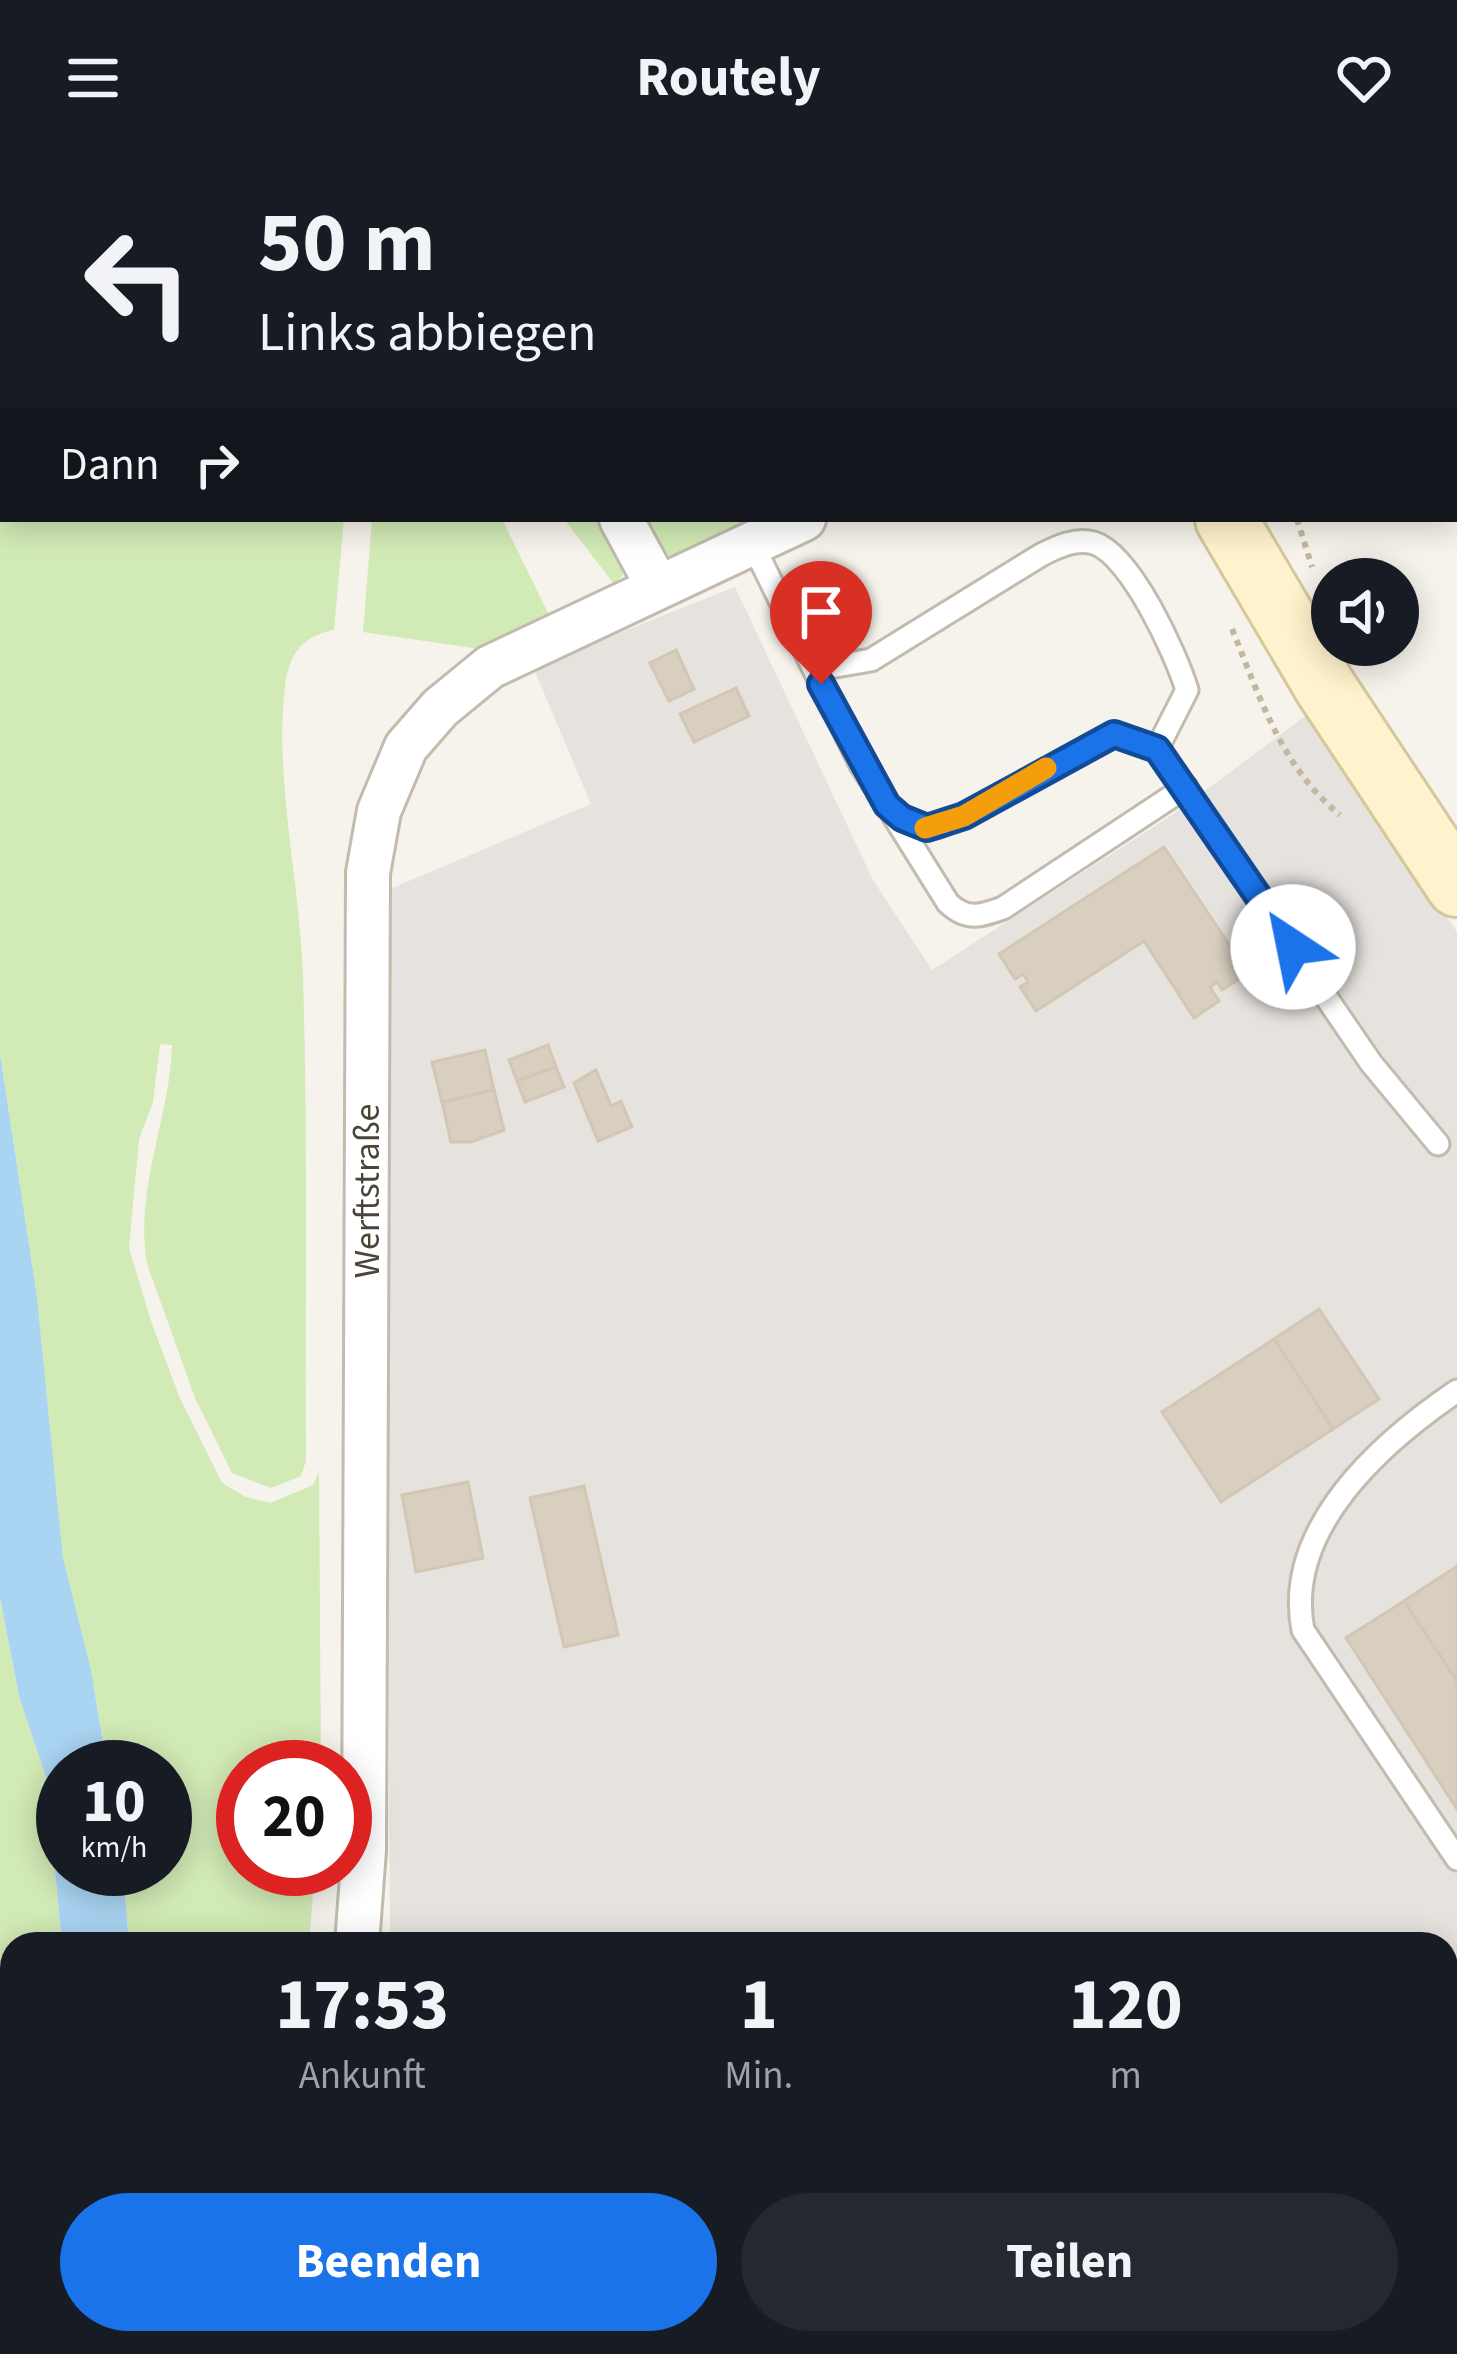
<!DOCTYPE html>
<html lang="de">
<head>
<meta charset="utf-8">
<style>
  :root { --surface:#171b24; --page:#242831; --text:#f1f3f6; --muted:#9ea1a6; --accent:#1a73e8 }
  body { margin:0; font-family:"Source Sans 3",sans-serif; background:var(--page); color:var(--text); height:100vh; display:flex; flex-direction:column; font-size:45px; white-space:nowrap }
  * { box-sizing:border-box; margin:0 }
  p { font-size:39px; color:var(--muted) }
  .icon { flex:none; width:66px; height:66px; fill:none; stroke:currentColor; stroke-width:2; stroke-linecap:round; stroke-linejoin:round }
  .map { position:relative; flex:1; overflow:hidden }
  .sheet { position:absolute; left:0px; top:1776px; width:1458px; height:423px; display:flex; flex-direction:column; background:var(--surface); border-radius:36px 36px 0 0; box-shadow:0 6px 30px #0003 }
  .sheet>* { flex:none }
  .top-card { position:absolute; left:0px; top:0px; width:1458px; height:366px; box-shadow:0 6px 30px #0003; background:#171b24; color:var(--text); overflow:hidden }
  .tools { position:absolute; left:1311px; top:402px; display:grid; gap:24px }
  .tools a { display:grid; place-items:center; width:108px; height:108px; border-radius:50%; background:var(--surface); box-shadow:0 6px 30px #0003; font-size:60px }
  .speed { position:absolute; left:36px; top:1584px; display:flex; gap:24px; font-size:60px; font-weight:700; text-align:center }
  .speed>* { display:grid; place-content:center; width:156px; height:156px; border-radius:50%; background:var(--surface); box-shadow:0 6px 30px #0003; line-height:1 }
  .speed small { font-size:30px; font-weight:400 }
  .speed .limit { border:18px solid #d22; background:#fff; color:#111 }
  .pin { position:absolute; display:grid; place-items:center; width:102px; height:102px; color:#fff; margin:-123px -51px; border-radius:50% 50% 50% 0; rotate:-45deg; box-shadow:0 0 12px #0007 }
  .pin .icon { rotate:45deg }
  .me { position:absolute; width:132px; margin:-66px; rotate:326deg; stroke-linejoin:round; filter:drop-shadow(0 0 9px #0008) }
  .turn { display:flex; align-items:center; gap:42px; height:252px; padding:0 60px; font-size:54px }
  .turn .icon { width:156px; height:156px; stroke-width:2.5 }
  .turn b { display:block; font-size:84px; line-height:102px }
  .then { display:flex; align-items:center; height:114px; padding:0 60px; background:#0003; gap:24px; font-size:45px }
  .eta { display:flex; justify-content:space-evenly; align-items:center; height:204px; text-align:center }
  .eta b { font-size:72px; font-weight:700; line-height:84px }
  .button { display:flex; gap:24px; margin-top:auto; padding:24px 60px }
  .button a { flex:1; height:138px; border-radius:72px; background:var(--accent); color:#fff; font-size:48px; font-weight:700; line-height:138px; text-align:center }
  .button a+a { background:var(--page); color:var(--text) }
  header { display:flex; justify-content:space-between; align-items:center; height:156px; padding:0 60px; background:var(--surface); font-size:54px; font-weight:700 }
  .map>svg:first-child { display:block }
  .industrial { fill:#e6e2dd }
  .green { fill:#d2eab5 }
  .water { fill:#a9d4f2 }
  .building { fill:#d8cfc1; stroke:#d3c7b4; stroke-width:3 }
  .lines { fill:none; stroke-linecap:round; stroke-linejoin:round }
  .lane-casing { stroke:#c2bbae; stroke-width:27 }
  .street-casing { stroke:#c2bbae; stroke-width:48 }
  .secondary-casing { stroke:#d6c79b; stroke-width:66 }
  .path { stroke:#c4b79f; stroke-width:6; stroke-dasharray:6 6; stroke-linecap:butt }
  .lane { stroke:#fff; stroke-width:21 }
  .street { stroke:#fff; stroke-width:42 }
  .secondary { stroke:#fff3cd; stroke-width:60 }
  .route-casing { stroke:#114b97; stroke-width:30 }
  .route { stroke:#1a73e8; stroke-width:21 }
  .slow { stroke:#f59e0b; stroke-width:21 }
  .labels { text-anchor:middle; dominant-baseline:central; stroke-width:10; stroke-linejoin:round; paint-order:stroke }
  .street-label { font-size:36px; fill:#4b4439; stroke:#fff }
</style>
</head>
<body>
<header><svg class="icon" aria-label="menu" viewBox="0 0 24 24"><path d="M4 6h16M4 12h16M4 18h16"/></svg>Routely<svg class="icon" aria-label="heart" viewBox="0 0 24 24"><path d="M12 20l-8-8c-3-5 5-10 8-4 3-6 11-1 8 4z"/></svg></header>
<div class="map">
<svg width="1457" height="2198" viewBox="0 0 1457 2198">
  <rect width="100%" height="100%" fill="#f6f3ec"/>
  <path class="industrial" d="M735,431L873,724L932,814L1178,655L1312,555L1457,776V2198H300L304,2187H1446V1788H390L385,735L591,648L533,511Z"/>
  <g class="green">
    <path d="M0,0L292,3H3V363H344L334,474C302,480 289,498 285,530C274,625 300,725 303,821C308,982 305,1144 306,1305L301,1320L271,1332L232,1317L195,1242L147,1108C134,1033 170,962 172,889L160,888L153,946L139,983L129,1092L151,1165L179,1240L222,1327L246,1341L270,1347L313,1329L319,1316L321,1611H243V1713H315L309,1788H129L123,1713H165V1611H107L91,1514L63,1402L37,1141L0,898Z"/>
    <path d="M372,363H502L549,459L480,493L363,476Z"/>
    <path d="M564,363H611L628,414L614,428Z"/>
    <path d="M646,363H768C746,373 684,411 661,397C653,392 645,375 639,366Z"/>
    <path d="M0,1441L19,1540L46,1621L62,1788H12V2187H40L37,2198H0Z"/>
  </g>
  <path class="water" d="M0,898L37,1141L63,1402L91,1514L107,1611H63V1713H123L129,1788H62L46,1621L19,1540L0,1441Z"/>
  <g class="building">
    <path d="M676,494L694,533L669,545L650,507Z"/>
    <path d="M736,532L749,560L694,586L680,558Z"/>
    <path d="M1164,691L1248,817L1222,834L1217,826L1210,831L1219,845L1194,862L1144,785L1036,855L1020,831L1028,826L1023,818L1015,823L999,798Z"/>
    <path d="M548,889L556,911L517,925L509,904Z"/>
    <path d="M485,894L494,934L442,946L432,906Z"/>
    <path d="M556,911L564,931L525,946L517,925Z"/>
    <path d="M596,914L611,950L621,945L632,971L598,985L574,927Z"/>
    <path d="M494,934L504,974L471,986H451L442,946Z"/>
    <path d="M1319,1153L1379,1243L1333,1273L1274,1183Z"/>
    <path d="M1274,1183L1333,1273L1221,1346L1162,1256Z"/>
    <path d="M468,1326L483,1402L416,1416L402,1339Z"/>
    <path d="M584,1330L618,1479L564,1491L530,1342Z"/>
    <path d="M1457,1410V1525L1404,1445Z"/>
    <path d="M1404,1445L1457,1525V1653L1346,1482Z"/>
  </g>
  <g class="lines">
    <g class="lane-casing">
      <g id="lane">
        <path d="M752,387L861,609L887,649L914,669L937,671L964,660L1115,578L1157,593L1371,907L1438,988"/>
        <path d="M806,492L836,510L871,504L1041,399C1057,391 1074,382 1094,387C1131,399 1176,498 1187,534L1157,593"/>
        <path d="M893,659L948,747C967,765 981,760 1003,752L1186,631"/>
        <path d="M1457,1235C1382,1286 1283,1372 1303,1474L1457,1703"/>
      </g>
    </g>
    <g class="street-casing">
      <g id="street">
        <path d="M446,0L447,3"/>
        <path d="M1455,7L1457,6"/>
        <path d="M621,363L658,431"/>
        <path d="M357,1788L364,1694L368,717L379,655L406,591L440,552L490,511L804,363"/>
        <path d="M257,2198L260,2187"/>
      </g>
    </g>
    <g class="secondary-casing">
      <g id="secondary">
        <path d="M994,0L996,3"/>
        <path d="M1226,363L1325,531L1457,730"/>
      </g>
    </g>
    <g class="path">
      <path d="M1066,0L1069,3"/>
      <path d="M1297,363L1312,411"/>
      <path d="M1232,473C1260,541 1281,611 1340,659"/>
    </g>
    <use href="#lane" class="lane"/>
    <use href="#street" class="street"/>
    <use href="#secondary" class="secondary"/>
  </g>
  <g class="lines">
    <g class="route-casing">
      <path id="route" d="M821,528L887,649L902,662L927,672L964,660L1114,578L1157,593L1293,791"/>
    </g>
    <use href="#route" class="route"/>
    <path class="slow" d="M925,672L964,660L1046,612"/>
  </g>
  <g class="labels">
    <g class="street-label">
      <text transform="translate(367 1035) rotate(-90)">Werftstraße</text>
    </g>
  </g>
</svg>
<div class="tools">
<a><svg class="icon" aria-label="sound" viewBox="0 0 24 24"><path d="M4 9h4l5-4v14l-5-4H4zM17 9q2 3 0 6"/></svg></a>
</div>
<div class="speed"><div>10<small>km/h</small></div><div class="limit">20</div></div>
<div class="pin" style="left:821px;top:528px;background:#d93025"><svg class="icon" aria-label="arrive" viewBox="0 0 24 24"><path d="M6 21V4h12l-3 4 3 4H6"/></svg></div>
<svg class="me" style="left:1293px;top:791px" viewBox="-20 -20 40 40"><circle r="19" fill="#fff"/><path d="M0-13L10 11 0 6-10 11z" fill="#1a73e8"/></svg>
<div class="top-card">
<div class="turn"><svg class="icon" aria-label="left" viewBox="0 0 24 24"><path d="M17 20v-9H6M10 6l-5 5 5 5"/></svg><div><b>50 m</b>Links abbiegen</div></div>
<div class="then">Dann<svg class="icon" aria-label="right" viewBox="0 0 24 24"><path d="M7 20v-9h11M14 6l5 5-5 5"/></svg></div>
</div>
<section class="sheet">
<div class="eta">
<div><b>17:53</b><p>Ankunft</p></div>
<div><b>1</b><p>Min.</p></div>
<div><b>120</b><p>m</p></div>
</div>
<div class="button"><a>Beenden</a><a>Teilen</a></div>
</section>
</div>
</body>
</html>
